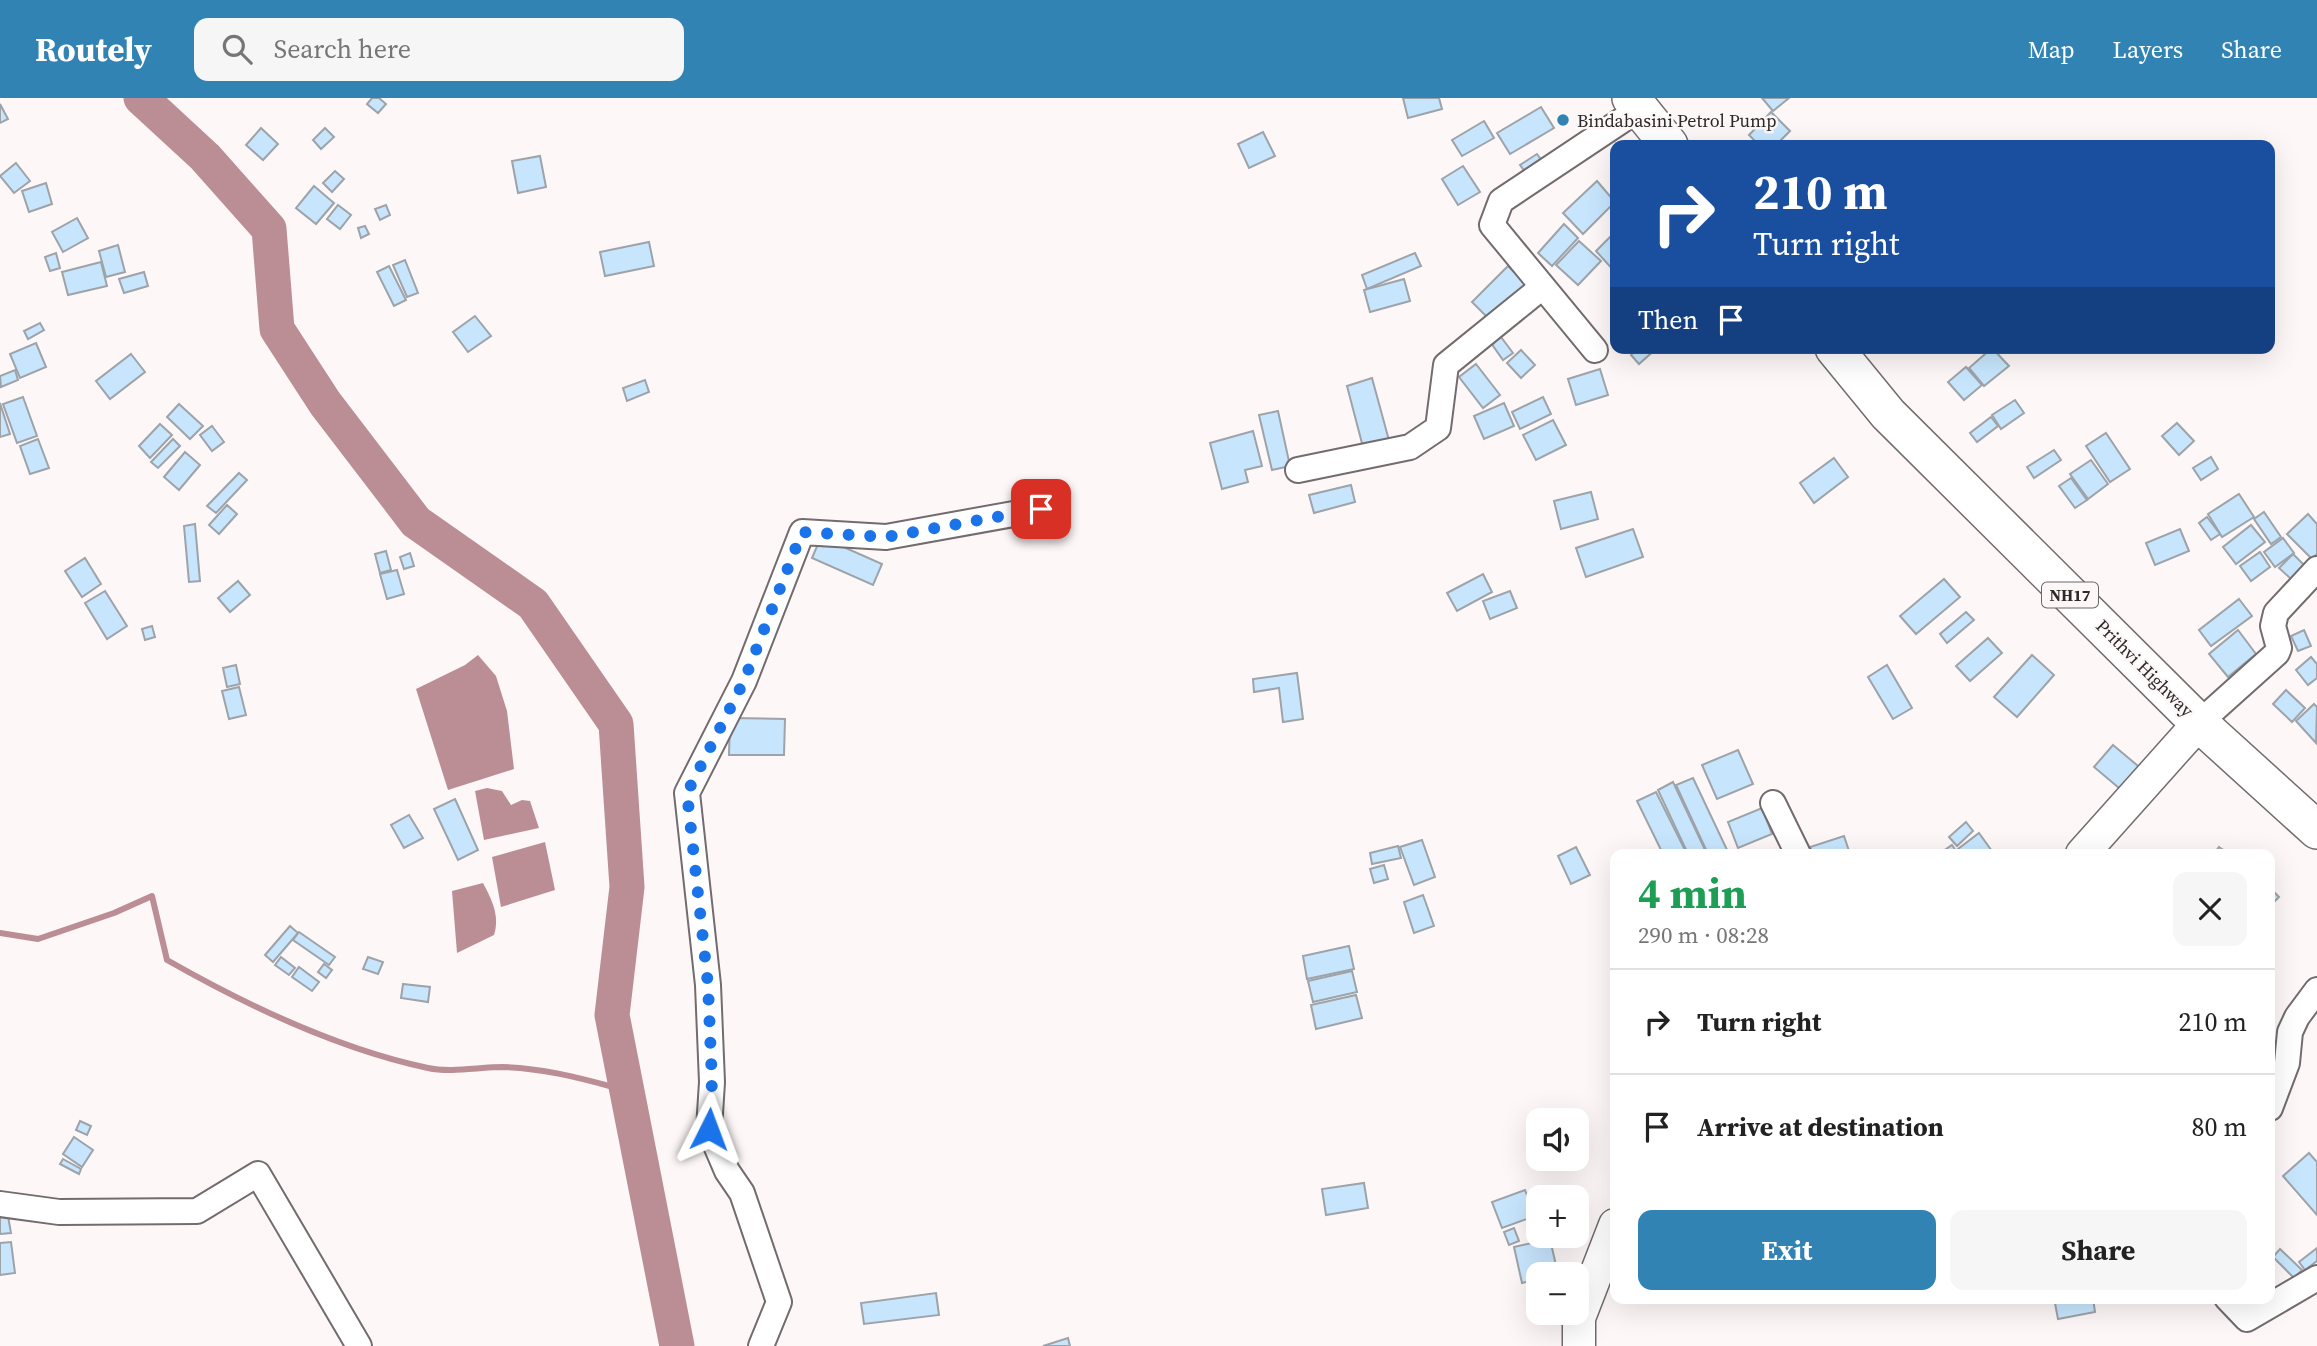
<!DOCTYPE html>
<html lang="en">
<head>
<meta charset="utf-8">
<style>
  :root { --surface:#fff; --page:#f6f6f6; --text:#222; --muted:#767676; --line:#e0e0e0; --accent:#3183b4 }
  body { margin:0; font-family:"Source Serif 4",serif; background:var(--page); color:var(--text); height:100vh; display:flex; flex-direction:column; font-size:26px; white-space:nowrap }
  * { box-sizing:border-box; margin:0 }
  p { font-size:23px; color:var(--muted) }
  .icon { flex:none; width:38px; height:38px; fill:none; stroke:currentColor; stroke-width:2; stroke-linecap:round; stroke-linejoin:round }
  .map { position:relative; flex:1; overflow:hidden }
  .drawer { position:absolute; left:1610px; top:751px; width:665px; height:455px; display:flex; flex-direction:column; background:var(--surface); border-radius:14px; box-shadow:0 7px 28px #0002 }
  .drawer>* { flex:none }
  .hud { position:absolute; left:1610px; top:42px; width:665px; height:214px; border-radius:14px; box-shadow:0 7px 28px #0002; background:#1a4fa0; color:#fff; overflow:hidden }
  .tools { position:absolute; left:1526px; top:1010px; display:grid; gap:14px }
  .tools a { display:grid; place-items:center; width:63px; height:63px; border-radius:14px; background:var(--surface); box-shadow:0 7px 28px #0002; font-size:35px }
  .pin { position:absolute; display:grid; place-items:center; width:60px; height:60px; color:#fff; margin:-30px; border-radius:14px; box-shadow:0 4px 10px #0006 }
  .me { position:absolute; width:77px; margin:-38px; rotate:3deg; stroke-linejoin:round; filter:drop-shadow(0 0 5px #0008) }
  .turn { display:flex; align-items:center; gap:24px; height:147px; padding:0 28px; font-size:32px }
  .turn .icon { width:91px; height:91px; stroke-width:2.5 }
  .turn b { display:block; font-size:49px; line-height:60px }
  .then { display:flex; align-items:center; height:66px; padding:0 28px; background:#0003; gap:14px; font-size:26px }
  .round { display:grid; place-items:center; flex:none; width:74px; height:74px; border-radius:14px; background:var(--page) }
  .overview { display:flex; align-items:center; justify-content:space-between; height:119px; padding:0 28px }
  h1 { font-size:42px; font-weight:700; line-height:52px; color:#1e9e55 }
  .cta { display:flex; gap:14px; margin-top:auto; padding:14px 28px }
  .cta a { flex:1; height:80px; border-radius:14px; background:var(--accent); color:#fff; font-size:28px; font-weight:700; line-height:80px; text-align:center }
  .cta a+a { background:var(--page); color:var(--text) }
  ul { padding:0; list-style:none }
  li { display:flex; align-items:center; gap:21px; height:105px; padding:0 28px; border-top:2px solid var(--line) }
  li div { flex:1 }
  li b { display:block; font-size:26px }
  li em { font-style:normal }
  header { display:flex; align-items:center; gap:42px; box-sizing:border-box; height:98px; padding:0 35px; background:var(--accent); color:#fff }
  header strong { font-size:33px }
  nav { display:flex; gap:38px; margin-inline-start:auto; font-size:24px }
  .search { width:490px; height:63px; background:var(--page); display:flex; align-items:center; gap:18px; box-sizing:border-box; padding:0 24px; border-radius:14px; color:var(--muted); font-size:26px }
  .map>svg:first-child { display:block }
  .water { fill:#bb8e95 }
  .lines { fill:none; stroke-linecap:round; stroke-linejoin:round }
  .stream { stroke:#bb8e95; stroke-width:6 }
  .river { stroke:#bb8e95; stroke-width:35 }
  .building { fill:#c7e6fd; stroke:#9da3a8; stroke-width:2 }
  .minor-casing { stroke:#736b6d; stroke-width:28 }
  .major-casing { stroke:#736b6d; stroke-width:35 }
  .highway-casing { stroke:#736b6d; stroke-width:40 }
  .minor { stroke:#fff; stroke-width:24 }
  .major { stroke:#fff; stroke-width:32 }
  .highway { stroke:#fff; stroke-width:37 }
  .route { stroke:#1a73e8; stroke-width:12; stroke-dasharray:0 21.6 }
  .poi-dot { fill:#3183b4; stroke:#fef7f8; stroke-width:2.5 }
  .labels { text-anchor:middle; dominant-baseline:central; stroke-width:5; stroke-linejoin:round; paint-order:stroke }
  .shield { fill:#fef7f8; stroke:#6b6767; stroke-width:2 }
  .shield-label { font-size:16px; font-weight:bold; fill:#2c2929 }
  .poi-label { font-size:18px; fill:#2c2929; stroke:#fef7f8; text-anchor:start }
  .street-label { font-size:18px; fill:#2c2929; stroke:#fef7f8 }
</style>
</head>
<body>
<header>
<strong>Routely</strong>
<div class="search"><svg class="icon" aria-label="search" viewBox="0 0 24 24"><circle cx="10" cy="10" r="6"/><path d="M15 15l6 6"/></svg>Search here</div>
<nav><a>Map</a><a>Layers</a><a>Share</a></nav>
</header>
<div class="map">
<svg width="2317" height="1248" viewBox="0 0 2317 1248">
  <rect width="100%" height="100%" fill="#fef7f8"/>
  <g class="water">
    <path d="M478,557L496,578L507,613L514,671L448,692L416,591L465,567Z"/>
    <path d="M487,690L502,693L511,707L522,702L530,703L539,730L484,742L475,693Z"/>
    <path d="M545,744L555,792L501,809L492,759Z"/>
    <path d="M483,785C492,802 500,818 494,837L457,855L452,793Z"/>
  </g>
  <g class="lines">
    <path class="stream" d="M0,835L38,841L114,815L152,798L167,862C246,907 338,951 428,970C451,975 479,969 503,969C540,970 577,979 613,989L638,1038"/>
    <path class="river" d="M141,0L205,59L269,131L277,231L325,305L416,424L533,506L616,626L627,789L612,917L677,1248"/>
  </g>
  <g class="building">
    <path d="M372,0H379L386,6L378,15L367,6Z"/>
    <path d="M1403,0H1439L1442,11L1408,20Z"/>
    <path d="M1762,0H1789L1773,13Z"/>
    <path d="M0,6L8,21L0,25Z"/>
    <path d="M1541,9L1554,30L1510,56L1497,35Z"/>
    <path d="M1771,14L1790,33L1776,47H1759L1749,37Z"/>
    <path d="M1484,23L1494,40L1462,58L1452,42Z"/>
    <path d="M261,30L278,46L263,62L246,47Z"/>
    <path d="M325,30L334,39L321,51L313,42Z"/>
    <path d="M1263,34L1275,58L1249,70L1238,46Z"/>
    <path d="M1537,56L1542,63L1526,75L1520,67Z"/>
    <path d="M540,58L546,89L518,95L512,63Z"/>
    <path d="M16,65L30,83L14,95L0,78Z"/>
    <path d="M1463,68L1480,94L1458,107L1442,81Z"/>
    <path d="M335,73L344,81L332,94L323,85Z"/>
    <path d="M1597,83L1615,104L1583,136L1563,115Z"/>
    <path d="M46,85L52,106L29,114L22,93Z"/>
    <path d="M314,88L334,105L316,126L296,110Z"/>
    <path d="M338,107L351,117L340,131L327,121Z"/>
    <path d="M386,107L390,117L380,122L375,111Z"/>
    <path d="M77,120L88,140L63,154L52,134Z"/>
    <path d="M1564,126L1578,140L1552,168L1538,155Z"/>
    <path d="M365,128L369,136L361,140L358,130Z"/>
    <path d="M1615,134V174L1596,153Z"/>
    <path d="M1579,143L1601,163L1578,187L1556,167Z"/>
    <path d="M649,144L654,168L605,178L600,154Z"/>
    <path d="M118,147L125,174L106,179L99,153Z"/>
    <path d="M56,155L60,170L50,173L45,159Z"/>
    <path d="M1415,155L1421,168L1367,191L1362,177Z"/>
    <path d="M405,162L418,195L407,199L393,167Z"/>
    <path d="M101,164L107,188L68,197L62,174Z"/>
    <path d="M389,168L406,202L394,208L377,174Z"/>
    <path d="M1508,168L1529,189L1493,225L1472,204Z"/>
    <path d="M144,174L148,188L124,195L119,181Z"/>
    <path d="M1404,181L1410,203L1370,214L1364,192Z"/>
    <path d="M475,218L491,238L468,254L453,234Z"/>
    <path d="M40,225L44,232L28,241L24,233Z"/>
    <path d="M1501,239L1513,255L1503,262L1491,245Z"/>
    <path d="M36,245L46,269L20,280L10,256Z"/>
    <path d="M1638,250H1657L1639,266L1631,257Z"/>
    <path d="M1992,250L2009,268L1984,288L1969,270Z"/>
    <path d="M1521,252L1535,267L1521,280L1507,265Z"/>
    <path d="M131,256L145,274L110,301L96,283Z"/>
    <path d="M1476,266L1500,297L1483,310L1459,279Z"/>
    <path d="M1966,269L1982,287L1964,302L1948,284Z"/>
    <path d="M1600,271L1608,297L1576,307L1568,281Z"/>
    <path d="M15,272L18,282L1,289L0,278Z"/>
    <path d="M1372,280L1390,346L1364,353L1347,288Z"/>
    <path d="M645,282L649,294L627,303L623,290Z"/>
    <path d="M23,299L37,338L17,345L3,306Z"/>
    <path d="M1543,299L1551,316L1520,331L1512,314Z"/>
    <path d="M2015,302L2024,315L2001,331L1992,317Z"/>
    <path d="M0,305L10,336L0,339Z"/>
    <path d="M1504,305L1514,328L1484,341L1474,318Z"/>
    <path d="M179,306L203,328L190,341L167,319Z"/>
    <path d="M1278,313L1290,368L1272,372L1259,317Z"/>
    <path d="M1991,319L1998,328L1977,344L1970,335Z"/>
    <path d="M1553,322L1566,347L1536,362L1523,337Z"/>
    <path d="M2177,325L2194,343L2179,357L2162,338Z"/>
    <path d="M160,326L172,337L150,360L139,348Z"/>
    <path d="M212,328L224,344L212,353L200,337Z"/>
    <path d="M1253,333L1262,368L1245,372L1248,384L1222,391L1210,345Z"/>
    <path d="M2106,335L2130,371L2110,384L2086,348Z"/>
    <path d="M38,341L49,370L30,376L20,348Z"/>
    <path d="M173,341L180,348L158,370L151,364Z"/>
    <path d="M2054,352L2061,362L2034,380L2027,369Z"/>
    <path d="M185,354L200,367L179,392L164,379Z"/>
    <path d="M2211,359L2218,371L2201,382L2193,370Z"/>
    <path d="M1834,360L1848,379L1814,405L1800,385Z"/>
    <path d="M2091,362L2108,386L2088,401L2070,376Z"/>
    <path d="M239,375L247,382L216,415L207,408Z"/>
    <path d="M2071,380L2087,402L2075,410L2059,388Z"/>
    <path d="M1351,387L1355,404L1314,415L1309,397Z"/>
    <path d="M1591,394L1598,421L1561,431L1554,403Z"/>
    <path d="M2239,396L2254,419L2222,439L2208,416Z"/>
    <path d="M227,407L237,416L219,436L209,427Z"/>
    <path d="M2264,414L2281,439L2271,446L2254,421Z"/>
    <path d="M2308,416L2317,426V456L2312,461L2287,436Z"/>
    <path d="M2207,419L2220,436L2211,442L2199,425Z"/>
    <path d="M195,426L200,483L189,484L184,428Z"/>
    <path d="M2251,427L2265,444L2236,466L2223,449Z"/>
    <path d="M1633,431L1643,459L1586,479L1576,450Z"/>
    <path d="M2180,431L2189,453L2155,467L2146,445Z"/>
    <path d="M821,439L882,466L873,487L812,460Z"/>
    <path d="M2283,440L2294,455L2275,469L2264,454Z"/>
    <path d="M386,453L391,472L380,475L375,456Z"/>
    <path d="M2260,454L2270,469L2251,483L2240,468Z"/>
    <path d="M410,455L414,468L404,471L400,459Z"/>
    <path d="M2293,456L2305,468L2291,481L2279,470Z"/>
    <path d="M85,460L101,486L82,499L65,473Z"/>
    <path d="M397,472L404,496L387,501L380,476Z"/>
    <path d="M1483,476L1492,494L1457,513L1447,495Z"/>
    <path d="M1944,481L1960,499L1916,536L1900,518Z"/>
    <path d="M238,483L250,497L230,514L218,500Z"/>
    <path d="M105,493L127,528L107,541L85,505Z"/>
    <path d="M1510,493L1517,510L1490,521L1483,503Z"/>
    <path d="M2239,501L2252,518L2211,548L2199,532Z"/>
    <path d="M1966,514L1974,522L1947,545L1940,536Z"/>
    <path d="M152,528L155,539L145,542L142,531Z"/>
    <path d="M2238,532L2256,556L2228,579L2209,556Z"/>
    <path d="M2304,532L2311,548L2298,553L2291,538Z"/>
    <path d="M1988,540L2002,555L1970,583L1956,568Z"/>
    <path d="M2032,557L2054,577L2017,619L1994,599Z"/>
    <path d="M2311,559L2317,566V580L2308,587L2296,572Z"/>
    <path d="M236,567L240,586L227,589L223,570Z"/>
    <path d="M1887,567L1912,610L1893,621L1868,579Z"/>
    <path d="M1297,575L1303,621L1283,624L1279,590L1254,594L1253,581Z"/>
    <path d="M239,589L246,617L229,621L222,593Z"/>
    <path d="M2286,592L2305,610L2292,624L2273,606Z"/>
    <path d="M2314,606L2317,609L2316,645L2296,623Z"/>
    <path d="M730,620L785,621L784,657H729Z"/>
    <path d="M2113,647L2144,673L2125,695L2094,669Z"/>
    <path d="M1738,652L1753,686L1717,701L1702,667Z"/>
    <path d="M1693,680L1729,756H1708L1676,687Z"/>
    <path d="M1673,684L1707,756H1688L1658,692Z"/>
    <path d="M1656,694L1687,756H1663L1637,703Z"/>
    <path d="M455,701L478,752L458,762L434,711Z"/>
    <path d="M1762,710L1772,736L1738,750L1728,724Z"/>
    <path d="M409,717L423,740L404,750L391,727Z"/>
    <path d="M1966,724L1973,733L1957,748L1949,739Z"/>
    <path d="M1979,735L1994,756H1961L1958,751Z"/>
    <path d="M1844,738L1850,756H1813L1810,749Z"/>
    <path d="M1422,742L1435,779L1414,787L1400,749Z"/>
    <path d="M1952,747L1958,756H1939Z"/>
    <path d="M1398,748L1401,760L1372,766L1370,755Z"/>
    <path d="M1576,749L1590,777L1571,786L1558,758Z"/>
    <path d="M2219,749L2229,756H2214Z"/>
    <path d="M1384,767L1388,781L1374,785L1370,771Z"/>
    <path d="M2270,790L2279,799L2270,808Z"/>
    <path d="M1423,797L1434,828L1414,835L1404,804Z"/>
    <path d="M290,828L298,835L273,864L265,857Z"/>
    <path d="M299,834L335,859L329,867L293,842Z"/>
    <path d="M1349,848L1354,871L1307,881L1303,858Z"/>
    <path d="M281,859L295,870L289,877L275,867Z"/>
    <path d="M368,859L383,864L378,876L363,871Z"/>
    <path d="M324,866L332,872L326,880L318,874Z"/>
    <path d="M299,869L319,884L312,893L292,879Z"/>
    <path d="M1352,873L1357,894L1313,904L1308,883Z"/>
    <path d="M403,886L430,889L428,904L401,900Z"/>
    <path d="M1356,897L1362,920L1316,931L1311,907Z"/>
    <path d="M80,1023L91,1028L87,1037L76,1032Z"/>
    <path d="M74,1039L93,1052L82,1069L63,1056Z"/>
    <path d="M2309,1055L2317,1064V1117L2283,1078Z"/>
    <path d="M63,1061L81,1071L79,1076L60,1066Z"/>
    <path d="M1364,1085L1368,1110L1326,1117L1322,1091Z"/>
    <path d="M1525,1092L1535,1118L1502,1130L1492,1104Z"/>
    <path d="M8,1118L11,1135L0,1136V1119Z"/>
    <path d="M1514,1130L1519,1143L1509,1147L1504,1134Z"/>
    <path d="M1550,1141L1558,1176H1538V1181L1522,1185L1514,1149Z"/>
    <path d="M11,1144L15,1175L0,1177V1145Z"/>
    <path d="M2317,1150V1163L2305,1172L2299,1164Z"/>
    <path d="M2280,1151L2302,1172L2294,1180L2273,1159Z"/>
    <path d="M936,1195L939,1217L864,1226L861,1205Z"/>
    <path d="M2054,1200H2093L2095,1214L2058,1221Z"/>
    <path d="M1068,1240L1070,1248H1043Z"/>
  </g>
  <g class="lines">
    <g class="minor-casing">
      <g id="minor">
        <path d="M1595,252L1492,127L1501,103L1639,11"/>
        <path d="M1298,372L1410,349L1438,330L1446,267L1541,190"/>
        <path d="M2199,625L2277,555L2279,550L2273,528L2276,515L2317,471"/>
        <path d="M1773,705L1798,756"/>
        <path d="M2270,1010L2287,965L2290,934L2297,919L2317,892"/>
        <path d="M0,1106L59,1114L197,1113L258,1076L359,1248"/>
        <path d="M2227,1200L2247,1221L2317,1180"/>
        <path d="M761,1248L779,1204L742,1095L727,1073L709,1031L712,984L708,887L687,695L744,583L802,434L886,439L1041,411"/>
      </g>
    </g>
    <g class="major-casing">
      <g id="major">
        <path d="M2082,756L2199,625"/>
        <path d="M1579,1248V1220L1615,1127"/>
      </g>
    </g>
    <g class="highway-casing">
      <g id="highway">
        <path d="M1631,0L1669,47"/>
        <path d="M1834,250L1888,316L2199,625L2317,732"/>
      </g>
    </g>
    <use href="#minor" class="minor"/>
    <use href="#major" class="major"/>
    <use href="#highway" class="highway"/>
  </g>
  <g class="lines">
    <path class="route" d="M709,1031L712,984L708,887L687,695L744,583L802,434L886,439L1041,411"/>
  </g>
  <circle class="poi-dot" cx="1563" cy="22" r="7"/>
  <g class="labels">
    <rect class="shield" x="2042" y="484.5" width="56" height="25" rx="5"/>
    <g class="shield-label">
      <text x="2070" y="497">NH17</text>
    </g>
    <g class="poi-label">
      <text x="1577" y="22">Bindabasini Petrol Pump</text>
    </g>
    <g class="street-label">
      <text transform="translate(2145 570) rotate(45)">Prithvi Highway</text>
    </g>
  </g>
</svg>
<div class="tools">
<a><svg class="icon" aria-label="sound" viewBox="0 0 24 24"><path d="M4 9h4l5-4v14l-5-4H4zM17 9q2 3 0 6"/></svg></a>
<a>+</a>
<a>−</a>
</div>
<div class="pin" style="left:1041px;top:411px;background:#d93025"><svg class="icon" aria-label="arrive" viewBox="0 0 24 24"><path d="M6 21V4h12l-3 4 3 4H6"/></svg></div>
<svg class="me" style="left:709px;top:1031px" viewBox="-20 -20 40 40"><path d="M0-17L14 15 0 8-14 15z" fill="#1a73e8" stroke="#fff" stroke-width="4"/></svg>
<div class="hud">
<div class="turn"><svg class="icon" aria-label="right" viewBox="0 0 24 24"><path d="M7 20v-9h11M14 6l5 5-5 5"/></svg><div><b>210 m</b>Turn right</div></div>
<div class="then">Then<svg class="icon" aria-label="arrive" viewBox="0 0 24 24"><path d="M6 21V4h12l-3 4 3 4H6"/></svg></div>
</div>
<section class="drawer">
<div class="overview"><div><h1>4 min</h1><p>290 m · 08:28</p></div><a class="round"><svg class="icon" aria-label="close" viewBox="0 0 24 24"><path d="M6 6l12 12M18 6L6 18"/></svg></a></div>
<ul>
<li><svg class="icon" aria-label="right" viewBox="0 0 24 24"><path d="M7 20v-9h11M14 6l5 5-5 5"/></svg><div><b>Turn right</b></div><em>210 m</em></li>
<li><svg class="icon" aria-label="arrive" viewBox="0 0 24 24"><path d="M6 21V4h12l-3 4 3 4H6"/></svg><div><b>Arrive at destination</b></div><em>80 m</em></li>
</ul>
<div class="cta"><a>Exit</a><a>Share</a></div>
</section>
</div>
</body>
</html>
